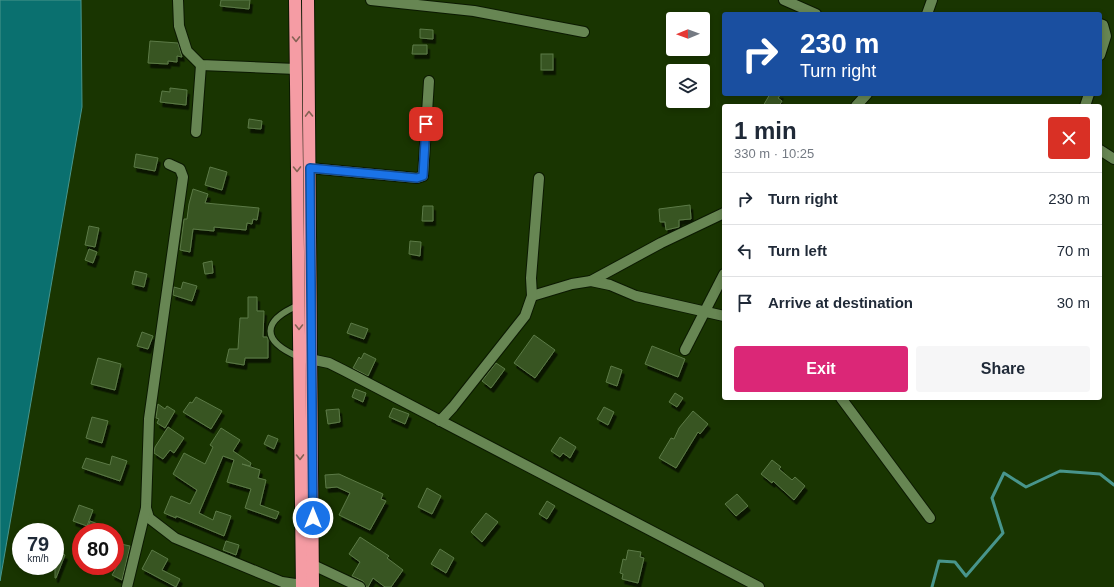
<!DOCTYPE html>
<html lang="en">
<head>
<meta charset="utf-8">
<style>
  :root { --surface:#fff; --page:#f6f6f7; --text:#1f2937; --muted:#747a83; --line:#e0e1e3; --accent:#db2777 }
  body { margin:0; font-family:Helvetica,sans-serif; background:var(--page); color:var(--text); height:100vh; display:flex; flex-direction:column; font-size:15px; white-space:nowrap }
  * { box-sizing:border-box; margin:0 }
  p { font-size:13px; color:var(--muted) }
  .icon { flex:none; width:22px; height:22px; fill:none; stroke:currentColor; stroke-width:2; stroke-linecap:round; stroke-linejoin:round }
  .map { position:relative; flex:1; overflow:hidden }
  .panel { position:absolute; left:722px; top:104px; width:380px; height:296px; display:flex; flex-direction:column; background:var(--surface); border-radius:4px; box-shadow:0 2px 6px #0003 }
  .panel>* { flex:none }
  .banner { position:absolute; left:722px; top:12px; width:380px; height:84px; border-radius:4px; box-shadow:0 2px 6px #0003; background:#1a4fa0; color:#fff; overflow:hidden }
  .needle { width:26px; rotate:269deg }
  .fabs { position:absolute; left:666px; top:12px; display:grid; gap:8px }
  .fabs a { display:grid; place-items:center; width:44px; height:44px; border-radius:4px; background:var(--surface); box-shadow:0 2px 6px #0003; font-size:20px }
  .speed { position:absolute; left:12px; top:523px; display:flex; gap:8px; font-size:20px; font-weight:700; text-align:center }
  .speed>* { display:grid; place-content:center; width:52px; height:52px; border-radius:50%; background:var(--surface); box-shadow:0 2px 6px #0003; line-height:1 }
  .speed small { font-size:10px; font-weight:400 }
  .speed .limit { border:6px solid #d22; background:#fff; color:#111 }
  .pin { position:absolute; display:grid; place-items:center; width:34px; height:34px; color:#fff; margin:-17px; border-radius:8px; box-shadow:0 2px 6px #0006 }
  .me { position:absolute; width:44px; margin:-22px; rotate:0deg; stroke-linejoin:round; filter:drop-shadow(0 0 3px #0008) }
  .turn { display:flex; align-items:center; gap:14px; height:84px; padding:0 12px; font-size:18px }
  .turn .icon { width:52px; height:52px; stroke-width:2.5 }
  .turn b { display:block; font-size:28px; line-height:34px }
  .round { display:grid; place-items:center; flex:none; width:42px; height:42px; border-radius:4px; background:var(--page) }
  .headline { display:flex; align-items:center; justify-content:space-between; height:68px; padding:0 12px }
  h1 { font-size:24px; font-weight:600; line-height:30px }
  .cta { display:flex; gap:8px; margin-top:auto; padding:8px 12px }
  .cta a { flex:1; height:46px; border-radius:4px; background:var(--accent); color:#fff; font-size:16px; font-weight:600; line-height:46px; text-align:center }
  .cta a+a { background:var(--page); color:var(--text) }
  ul { padding:0; list-style:none }
  li { display:flex; align-items:center; gap:12px; height:52px; padding:0 12px; border-top:1px solid var(--line) }
  li div { flex:1 }
  li b { display:block; font-size:15px }
  li em { font-style:normal }
  .map>svg:first-child { display:block }
  .water { fill:#0a706f; stroke:#48958c }
  .lines { fill:none; stroke-linecap:round; stroke-linejoin:round }
  .stream { stroke:#48958c; stroke-width:3 }
  .building { fill:#375422; stroke:#5c7a47; filter:url(#shadow) }
  .lane-casing { stroke:#0b1902; stroke-width:8 }
  .street-casing { stroke:#0b1902; stroke-width:12 }
  .highway-casing { stroke:#0b1902; stroke-width:14 }
  .lane { stroke:#678653; stroke-width:6 }
  .street { stroke:#678653; stroke-width:10 }
  .highway { stroke:#f59ca4; stroke-width:12 }
  .oneway { stroke:#846254 }
  .route-casing { stroke:#114b97; stroke-width:10 }
  .route { stroke:#1a73e8; stroke-width:7 }
</style>
</head>
<body>
<div class="map">
<svg width="1114" height="587" viewBox="0 0 1114 587">
  <defs>
    <filter id="shadow"><feDropShadow dx="2.5" dy="4.5" stdDeviation="0" flood-color="#0009"/></filter>
  </defs>
  <rect width="100%" height="100%" fill="#193501"/>
  <path class="water" d="M0,0H81L82,107L0,581Z"/>
  <g class="lines">
    <path class="stream" d="M932,587L939,561L955,562L966,576L1003,533L992,498L1004,473L1026,487L1060,471L1100,474L1114,485"/>
  </g>
  <g class="building">
    <path d="M221,0H250L249,9L220,6Z"/>
    <path d="M420,29L433,30V39L420,38Z"/>
    <path d="M150,41L178,43L182,57L177,56V62L168,61V64L148,63Z"/>
    <path d="M413,45H427V54H412Z"/>
    <rect x="541" y="54" width="12" height="16"/>
    <path d="M170,88L187,90L186,105L160,102L162,91L170,92Z"/>
    <path d="M770,94H781L778,98L782,101L779,106H763Z"/>
    <path d="M249,119L262,121L261,129L248,128Z"/>
    <path d="M136,154L158,158L155,171L134,167Z"/>
    <path d="M210,167L227,172L222,190L205,185Z"/>
    <path d="M193,189L208,194L205,203L259,208L257,220L253,219L252,224L247,223L246,230L214,227V231L193,229L190,252L180,250L184,219H187L189,204Z"/>
    <path d="M690,205L691,219L679,220V227L666,230L665,222H660L659,209Z"/>
    <path d="M423,206H433V221H422Z"/>
    <path d="M89,226L99,228L95,247L85,245Z"/>
    <path d="M410,241L421,242L420,256L409,254Z"/>
    <path d="M89,249L97,252L93,263L85,260Z"/>
    <path d="M212,261L213,273L205,274L203,263Z"/>
    <path d="M135,271L147,274L144,287L132,284Z"/>
    <path d="M183,282L197,286L192,301L173,295L174,287L181,289Z"/>
    <path d="M248,297H257V311H264L263,337H267L268,339V358H245L244,365L226,362L229,349H238L240,318H248Z"/>
    <path d="M351,323L368,329L364,339L347,333Z"/>
    <path d="M142,332L153,336L148,349L137,346Z"/>
    <path d="M534,335L555,350L535,378L514,363Z"/>
    <path d="M652,346L685,359L678,377L645,364Z"/>
    <path d="M364,353L376,359L368,376L353,368L359,357L361,359Z"/>
    <path d="M98,358L121,364L115,390L91,384Z"/>
    <path d="M496,363L505,369L491,388L482,381Z"/>
    <path d="M611,366L622,370L617,386L606,382Z"/>
    <path d="M355,389L366,393L363,402L352,397Z"/>
    <path d="M675,393L683,398L677,407L669,402Z"/>
    <path d="M196,397L222,411L211,429L183,412L190,402L192,403Z"/>
    <path d="M158,404L165,409L167,406L175,411L165,428L157,423L159,419L156,418Z"/>
    <path d="M604,407L614,412L608,425L597,419Z"/>
    <path d="M393,408L409,414L405,424L389,417Z"/>
    <path d="M339,409L340,422L328,424L326,410Z"/>
    <path d="M693,411L708,424L700,434L698,432L676,468L659,458L671,438L674,439L679,428Z"/>
    <path d="M92,417L108,421L102,443L86,438Z"/>
    <path d="M168,427L184,438L174,453L170,450L163,459L154,453L155,447Z"/>
    <path d="M221,428L240,440L233,451L251,463L250,466L242,464L260,470L258,478L266,480L260,505L279,512L276,519L245,508L251,489L227,482L234,460L223,456L199,513L213,520L216,511L231,516L224,536L176,516V518L164,513L171,496L190,504L197,490L173,474L184,453L205,464L213,447L210,445Z"/>
    <path d="M268,435L278,439L274,449L264,444Z"/>
    <path d="M560,437L576,447L570,458L563,453L560,457L551,451Z"/>
    <path d="M112,456L127,461L120,481L82,468L86,458L110,465Z"/>
    <path d="M772,460L781,467L779,469L792,480L795,477L805,486L794,500L773,481L772,483L761,474Z"/>
    <path d="M339,474L383,494L381,499L386,501L370,530L339,515L350,493L337,487L326,488L325,475Z"/>
    <path d="M427,488L441,496L432,514L418,507Z"/>
    <path d="M737,494L748,506L736,516L725,504Z"/>
    <path d="M547,501L555,506L547,519L539,514Z"/>
    <path d="M79,505L93,510L87,526L73,521Z"/>
    <path d="M486,513L498,522L482,542L471,532Z"/>
    <path d="M90,521L98,524L96,532H86Z"/>
    <path d="M360,537L389,556L387,558L403,570L391,587H385L373,578L368,587H366L363,581L352,576L360,562L349,554Z"/>
    <path d="M226,541L239,545L236,555L223,550Z"/>
    <path d="M121,544L130,546L122,580L112,575L115,570V560L117,561Z"/>
    <path d="M440,549L454,558L446,573L431,564Z"/>
    <path d="M152,550L168,559L162,570L180,579L176,587L142,569Z"/>
    <path d="M628,550L641,552L640,557L644,558L638,583L622,579L623,574L620,573L623,559L626,560Z"/>
    <path d="M55,551L65,555L56,578H55Z"/>
  </g>
  <g class="lines">
    <g class="lane-casing">
      <path id="lane" d="M299,305C261,321 261,341 299,357"/>
    </g>
    <g class="street-casing">
      <g id="street">
        <path d="M178,0L179,26L187,51L201,65L296,69"/>
        <path d="M371,0L474,11L584,32"/>
        <path d="M784,0L816,14"/>
        <path d="M927,14L932,0"/>
        <path d="M1100,24L1103,25L1106,36L1100,55"/>
        <path d="M856,106L867,94"/>
        <path d="M1085,106L1089,94"/>
        <path d="M196,132L201,65"/>
        <path d="M1100,150L1114,159"/>
        <path d="M169,164L180,169L183,177L149,419L146,508L149,518L175,538L282,582L302,585"/>
        <path d="M309,168L417,178L423,176L429,81"/>
        <path d="M591,281L661,243L724,213"/>
        <path d="M532,296L572,284L591,281L610,285L636,296L724,316"/>
        <path d="M685,350L724,274"/>
        <path d="M305,358L329,363L343,370L759,587"/>
        <path d="M841,398L930,518"/>
        <path d="M440,421L453,407L525,316L532,296L531,278L539,178"/>
        <path d="M313,565L360,587"/>
        <path d="M127,587L146,508"/>
      </g>
    </g>
    <g class="highway-casing">
      <g id="highway">
        <path d="M295,0L302,587"/>
        <path d="M308,0L313,587"/>
      </g>
    </g>
    <use href="#lane" class="lane"/>
    <use href="#street" class="street"/>
    <use href="#highway" class="highway"/>
  </g>
  <defs><path id="oneway-chevron" d="M-2-3.5L2.5 0L-2 3.5" fill="none" stroke-width="1.6" stroke-linecap="round" stroke-linejoin="round"/></defs>
  <g class="oneway">
    <use href="#oneway-chevron" transform="translate(296 39) rotate(89)"/>
    <use href="#oneway-chevron" transform="translate(309 114) rotate(-91)"/>
    <use href="#oneway-chevron" transform="translate(297 169) rotate(89)"/>
    <use href="#oneway-chevron" transform="translate(299 327) rotate(90)"/>
    <use href="#oneway-chevron" transform="translate(300 457) rotate(89)"/>
  </g>
  <g class="lines">
    <g class="route-casing">
      <path id="route" d="M313,518L310,168L417,178L423,176L426,124"/>
    </g>
    <use href="#route" class="route"/>
  </g>
</svg>
<div class="fabs">
<a><svg class="needle" viewBox="-14 -14 28 28"><path d="M0-13l5 13h-10z" fill="#e53935"/><path d="M0 13l5-13h-10z" fill="#747a83"/></svg></a>
<a><svg class="icon" aria-label="layers" viewBox="0 0 24 24"><path d="M12 4l9 5-9 5-9-5zM3 14l9 5 9-5"/></svg></a>
</div>
<div class="speed"><div>79<small>km/h</small></div><div class="limit">80</div></div>
<div class="pin" style="left:426px;top:124px;background:#d93025"><svg class="icon" aria-label="arrive" viewBox="0 0 24 24"><path d="M6 21V4h12l-3 4 3 4H6"/></svg></div>
<svg class="me" style="left:313px;top:518px" viewBox="-20 -20 40 40"><circle r="17" fill="#1a73e8" stroke="#fff" stroke-width="3"/><path d="M0-11L8 9 0 5-8 9z" fill="#fff"/></svg>
<div class="banner">
<div class="turn"><svg class="icon" aria-label="right" viewBox="0 0 24 24"><path d="M7 20v-9h11M14 6l5 5-5 5"/></svg><div><b>230 m</b>Turn right</div></div>
</div>
<section class="panel">
<div class="headline"><div><h1>1 min</h1><p>330 m · 10:25</p></div><a class="round" style="background:#d93025;color:#fff"><svg class="icon" aria-label="close" viewBox="0 0 24 24"><path d="M6 6l12 12M18 6L6 18"/></svg></a></div>
<ul>
<li><svg class="icon" aria-label="right" viewBox="0 0 24 24"><path d="M7 20v-9h11M14 6l5 5-5 5"/></svg><div><b>Turn right</b></div><em>230 m</em></li>
<li><svg class="icon" aria-label="left" viewBox="0 0 24 24"><path d="M17 20v-9H6M10 6l-5 5 5 5"/></svg><div><b>Turn left</b></div><em>70 m</em></li>
<li><svg class="icon" aria-label="arrive" viewBox="0 0 24 24"><path d="M6 21V4h12l-3 4 3 4H6"/></svg><div><b>Arrive at destination</b></div><em>30 m</em></li>
</ul>
<div class="cta"><a>Exit</a><a>Share</a></div>
</section>
</div>
</body>
</html>
